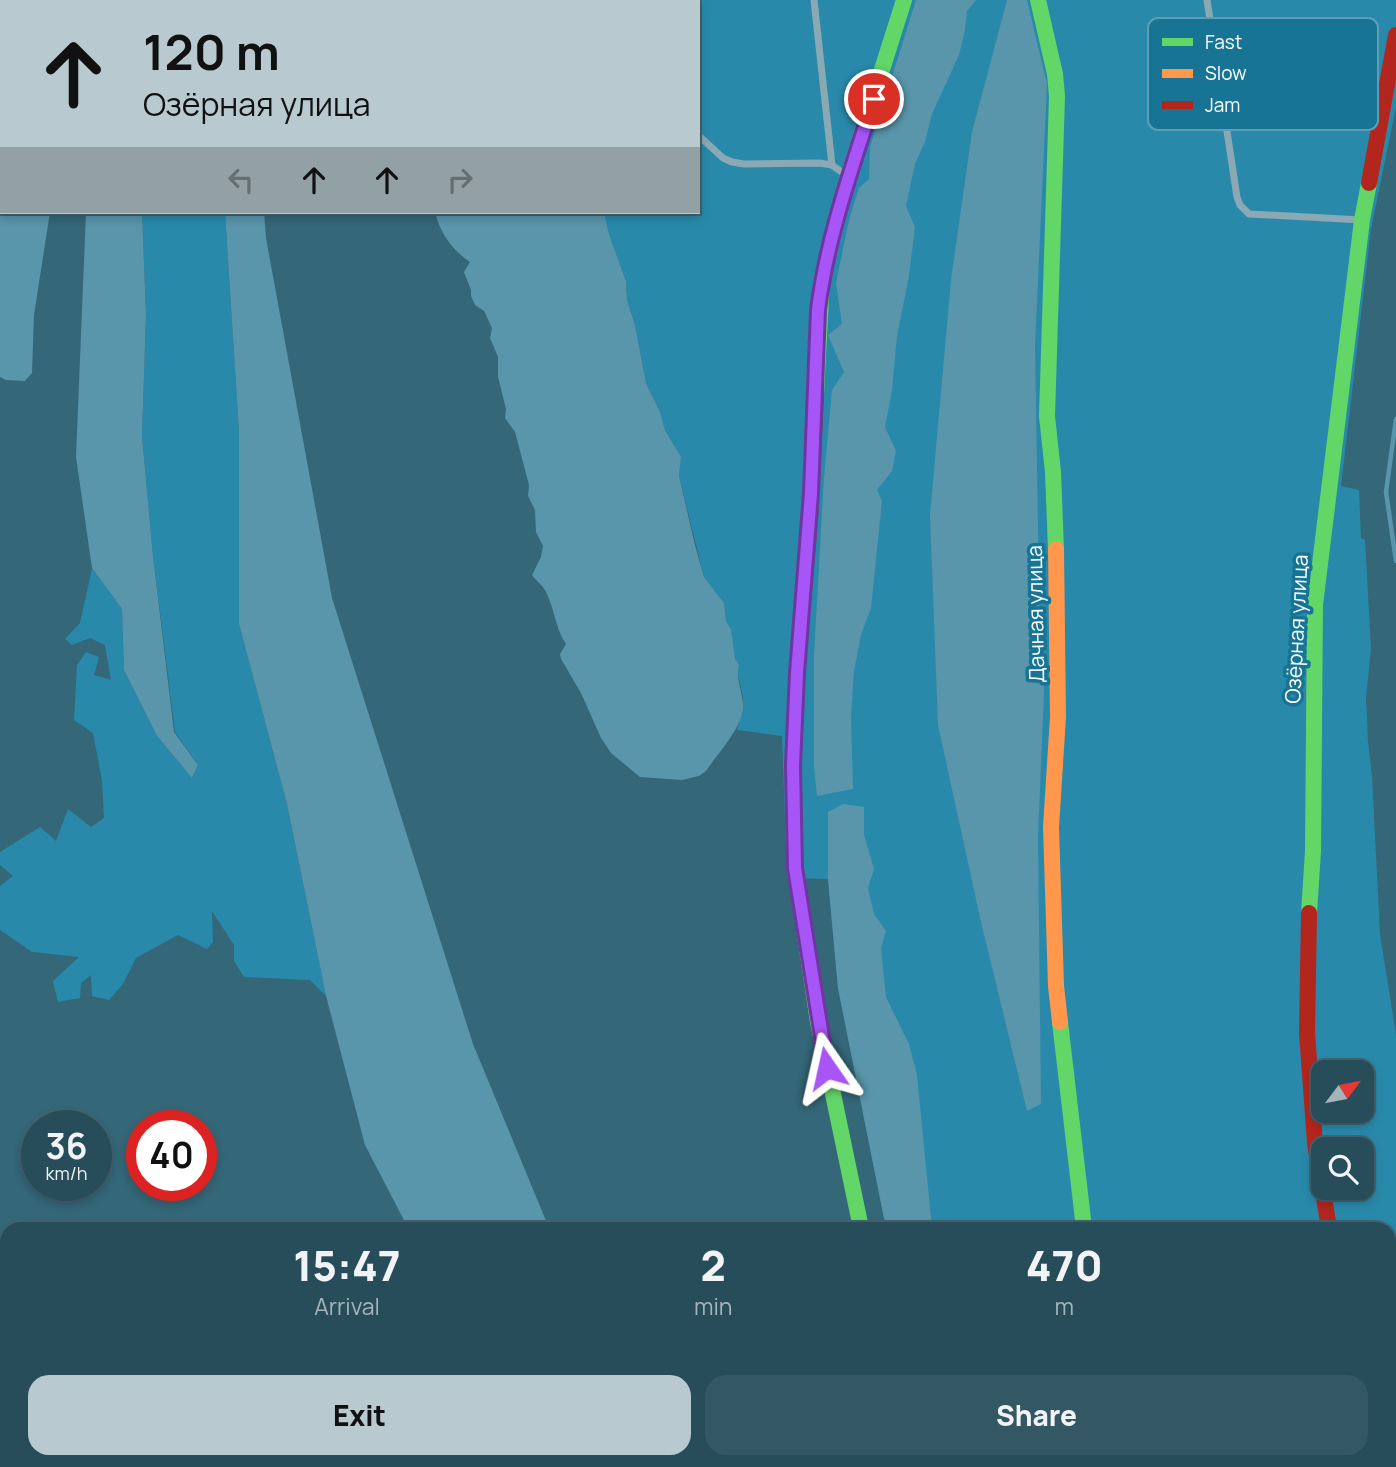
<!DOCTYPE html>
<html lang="en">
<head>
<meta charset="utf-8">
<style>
  :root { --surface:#274d5a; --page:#335763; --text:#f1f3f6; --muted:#a4b4bb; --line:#436470; --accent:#b8cad0 }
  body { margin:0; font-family:Manrope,sans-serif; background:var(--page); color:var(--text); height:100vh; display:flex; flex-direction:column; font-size:26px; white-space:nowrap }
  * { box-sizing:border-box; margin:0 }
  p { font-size:23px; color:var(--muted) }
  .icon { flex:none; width:38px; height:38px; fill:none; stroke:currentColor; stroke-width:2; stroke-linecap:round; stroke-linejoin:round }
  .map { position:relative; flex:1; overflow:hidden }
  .details { position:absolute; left:0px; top:1222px; width:1396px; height:247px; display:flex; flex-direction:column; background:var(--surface); border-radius:21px 21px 0 0; box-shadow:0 4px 10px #0003,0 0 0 2px var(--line) }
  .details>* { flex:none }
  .hud { position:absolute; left:0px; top:0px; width:700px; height:214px; box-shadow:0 4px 10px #0003,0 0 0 2px var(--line); background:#b8cad0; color:#111; overflow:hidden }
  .needle { width:46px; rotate:58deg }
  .fabs { position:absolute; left:1311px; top:1060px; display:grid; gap:14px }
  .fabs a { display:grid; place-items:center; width:63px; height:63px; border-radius:14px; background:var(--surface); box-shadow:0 4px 10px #0003,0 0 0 2px var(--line); font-size:35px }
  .speed { position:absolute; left:21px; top:1110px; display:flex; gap:14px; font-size:35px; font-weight:700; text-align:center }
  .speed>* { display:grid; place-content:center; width:91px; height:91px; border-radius:50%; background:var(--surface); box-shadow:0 4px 10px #0003,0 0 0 2px var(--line); line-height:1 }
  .speed small { font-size:18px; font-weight:400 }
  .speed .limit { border:10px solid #d22; background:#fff; color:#111 }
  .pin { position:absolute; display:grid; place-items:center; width:60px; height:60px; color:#fff; margin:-30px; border:4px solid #fff; border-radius:50%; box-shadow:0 2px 7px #0007 }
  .me { position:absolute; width:77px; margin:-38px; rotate:349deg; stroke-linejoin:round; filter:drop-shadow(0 0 5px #0008) }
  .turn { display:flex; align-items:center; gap:24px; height:147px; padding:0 28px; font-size:32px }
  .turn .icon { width:91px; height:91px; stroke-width:2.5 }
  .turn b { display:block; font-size:49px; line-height:60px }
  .lanes { display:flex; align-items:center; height:66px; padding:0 28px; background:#0003; justify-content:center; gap:35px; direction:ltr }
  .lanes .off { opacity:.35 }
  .eta { display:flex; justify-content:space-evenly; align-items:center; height:119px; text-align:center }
  .eta b { font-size:42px; font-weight:800; line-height:49px }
  .button { display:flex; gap:14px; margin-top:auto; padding:14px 28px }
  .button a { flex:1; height:80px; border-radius:21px; background:var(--accent); color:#111; font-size:28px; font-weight:800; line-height:80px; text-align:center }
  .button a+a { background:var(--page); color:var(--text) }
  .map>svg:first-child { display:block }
  .green { fill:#2989aa; fill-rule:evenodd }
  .water { fill:#5995ab }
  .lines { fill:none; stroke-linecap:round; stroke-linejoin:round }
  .stream { stroke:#5995ab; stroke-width:4.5 }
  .street { stroke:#8aa9b4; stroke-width:7 }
  .fast { stroke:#63d668; stroke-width:16 }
  .slow { stroke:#ff974d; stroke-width:16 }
  .jam { stroke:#b3261e; stroke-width:16 }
  .route-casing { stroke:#6d37a1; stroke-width:18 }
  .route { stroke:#a855f7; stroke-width:12 }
  .labels { text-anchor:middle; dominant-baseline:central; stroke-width:7; stroke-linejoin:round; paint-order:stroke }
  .street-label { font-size:21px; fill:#fff; stroke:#177495 }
  .key { fill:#177495; stroke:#5d9eb5; stroke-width:2 }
  .key-label { font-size:19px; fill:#fff }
</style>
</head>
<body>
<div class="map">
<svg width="1396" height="1467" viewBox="0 0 1396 1467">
  <rect width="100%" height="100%" fill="#346778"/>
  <g class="green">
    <path d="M555,0H1396V107L1371,229L1341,486L1359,490L1361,538L1365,540L1371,649L1366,698L1368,741L1372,776L1380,934L1396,1035V1467H1099L1097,1461H1390V1228H886L838,988L828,879L787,878L782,736L737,730L743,711V698L733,649L731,629L726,621L724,603L704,577L679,476L681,457L665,430L660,412L646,383L635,325L627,300L626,281L609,234L604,212H698V2ZM1323,1073H1362V1111H1323ZM1323,1150H1362V1188H1323Z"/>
    <path d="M142,212H225L239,432V624L287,804L326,996L310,980L244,977L234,961V945L212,911L213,942L207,949L178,935L136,958L123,984L109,1000L92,996L91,975L81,983L80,998L58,1002L53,981L79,957L32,952L0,930V886L13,876L0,865V852L40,827L56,841L68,809L91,827L104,818L102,781L93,733L74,720L77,665L86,652L99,657L94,675L111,680L105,645L90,638L72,645L65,639L80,623L92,568L122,609L124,670L157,736L192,778L198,765L175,732L153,556L142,436L146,314Z"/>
  </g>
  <g class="water">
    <path d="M0,0H66L2,2V212H50L34,315L32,373L25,381L6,380L0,377Z"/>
    <path d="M916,0H976L967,11L965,30L959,55L932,114L925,142L915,164L906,206L915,227L909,276L897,336L892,390L885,427L896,451L892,471L877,490L882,501L871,608L861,635L854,671L851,717L853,789L817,796L814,766V655L824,477L832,390L844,372L828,335L842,324L836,283L849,220L859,188L869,179L870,147Z"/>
    <path d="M1007,0H1027L1047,84L1035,346L1039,589L1044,693L1038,837L1041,1104L1027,1111L981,922L938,725L930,515L951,280L972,132Z"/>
    <path d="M86,212H142L146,314L142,436L153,556L174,732L198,765L192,778L157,736L124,670L122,609L92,568L76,457Z"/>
    <path d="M225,212H264L266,238L332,598L473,1044L549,1228H408L365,1145L326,996L287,804L239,624V432Z"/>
    <path d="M435,212H604L609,234L626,281L627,300L635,325L646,383L660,412L665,430L681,457L679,476L695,545L704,577L724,603L726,621L731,629L735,659L739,665C735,680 744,694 743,709C742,727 717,755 706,771L699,776L682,780L640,777L611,753L601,738L581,693L561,659L560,654L566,644C555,628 555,610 546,592C543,585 536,581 532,575L541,557L543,546L536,532L535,510L528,496L529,485L515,432L505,418L506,409L498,377V357L490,338L492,328L484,311L475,305L471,296V290L464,272L470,262C452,250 440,233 435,212Z"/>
    <path d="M843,804L864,807V835L874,869L868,888L874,914L886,931L881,948L886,997L909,1044L917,1075L932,1228H886L838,988L828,879V812Z"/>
    <path d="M503,1461H644L647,1467H505Z"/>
  </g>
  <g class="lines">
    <path class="stream" d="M1396,419L1386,492L1396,561"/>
    <g class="street">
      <path d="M641,0L642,2"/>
      <path d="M814,0L832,165"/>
      <path d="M1207,0L1237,197L1240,205L1249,214L1362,220"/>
      <path d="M698,135L723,158L732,162L744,164L819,163L832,165L847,176"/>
      <path d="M0,1278L7,1277"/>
      <path d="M915,1461L917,1467"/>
      <path d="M1125,1461L1126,1467"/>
      <path d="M1362,1461V1467"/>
      <path d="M138,1467V1461"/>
    </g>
    <g class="fast">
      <path d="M1038,0L1055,74L1057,96L1047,416L1053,472L1056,549"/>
      <path d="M816,394L822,279L848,177L904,0"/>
      <path d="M798,657L793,765L795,868L818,1022L861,1228"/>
      <path d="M1309,913L1313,851L1315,605L1362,220L1369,183"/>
      <path d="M1060,1022L1084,1228"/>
    </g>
    <path class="slow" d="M1056,549L1058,717L1051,827L1056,986L1060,1022"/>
    <g class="jam">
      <path d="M1369,183L1396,35"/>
      <path d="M798,657L810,520L816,394"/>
      <path d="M1309,913L1307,1033L1315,1143L1329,1228"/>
    </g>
  </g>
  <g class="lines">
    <g class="route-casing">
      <path id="route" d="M827,1068L795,868L793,765L797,673L811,493L818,310C827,237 852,168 874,99"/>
    </g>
    <use href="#route" class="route"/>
  </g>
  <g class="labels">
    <g class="street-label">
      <text transform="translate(1035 614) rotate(-91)">Дачная улица</text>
      <text transform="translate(1296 629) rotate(-87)">Озёрная улица</text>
    </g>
  </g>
  <rect x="1148" y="18" width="230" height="112" rx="10" class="key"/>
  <rect x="1162" y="38" width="31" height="8" fill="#63d668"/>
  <rect x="1162" y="69" width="31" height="9" fill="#ff974d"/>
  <rect x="1162" y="101" width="31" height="8" fill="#b3261e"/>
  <g class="key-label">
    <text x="1205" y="49">Fast</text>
    <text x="1205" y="80">Slow</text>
    <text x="1205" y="112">Jam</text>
  </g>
</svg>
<div class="fabs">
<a><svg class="needle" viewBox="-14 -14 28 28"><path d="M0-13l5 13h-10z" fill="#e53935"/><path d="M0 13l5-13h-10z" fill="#a4b4bb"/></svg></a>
<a><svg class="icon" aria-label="search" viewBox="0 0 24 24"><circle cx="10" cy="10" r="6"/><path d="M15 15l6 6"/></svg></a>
</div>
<div class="speed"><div>36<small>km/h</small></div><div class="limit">40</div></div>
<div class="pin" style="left:874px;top:99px;background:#d93025"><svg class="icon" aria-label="arrive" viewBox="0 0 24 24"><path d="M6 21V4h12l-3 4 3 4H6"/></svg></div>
<svg class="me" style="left:827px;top:1068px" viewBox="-20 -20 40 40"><path d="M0-17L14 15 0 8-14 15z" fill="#a855f7" stroke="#fff" stroke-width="4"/></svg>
<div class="hud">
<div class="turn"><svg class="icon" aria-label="ahead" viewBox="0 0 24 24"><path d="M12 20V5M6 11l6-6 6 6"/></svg><div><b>120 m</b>Озёрная улица</div></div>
<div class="lanes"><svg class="icon off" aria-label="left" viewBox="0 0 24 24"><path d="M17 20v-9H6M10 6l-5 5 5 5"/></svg><svg class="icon" aria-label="ahead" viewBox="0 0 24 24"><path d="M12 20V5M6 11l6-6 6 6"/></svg><svg class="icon" aria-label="ahead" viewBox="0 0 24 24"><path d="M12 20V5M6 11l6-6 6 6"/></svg><svg class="icon off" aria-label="right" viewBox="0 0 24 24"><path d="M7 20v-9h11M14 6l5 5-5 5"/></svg></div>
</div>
<section class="details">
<div class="eta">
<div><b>15:47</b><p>Arrival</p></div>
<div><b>2</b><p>min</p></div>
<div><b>470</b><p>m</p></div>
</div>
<div class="button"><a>Exit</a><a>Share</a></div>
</section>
</div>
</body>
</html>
